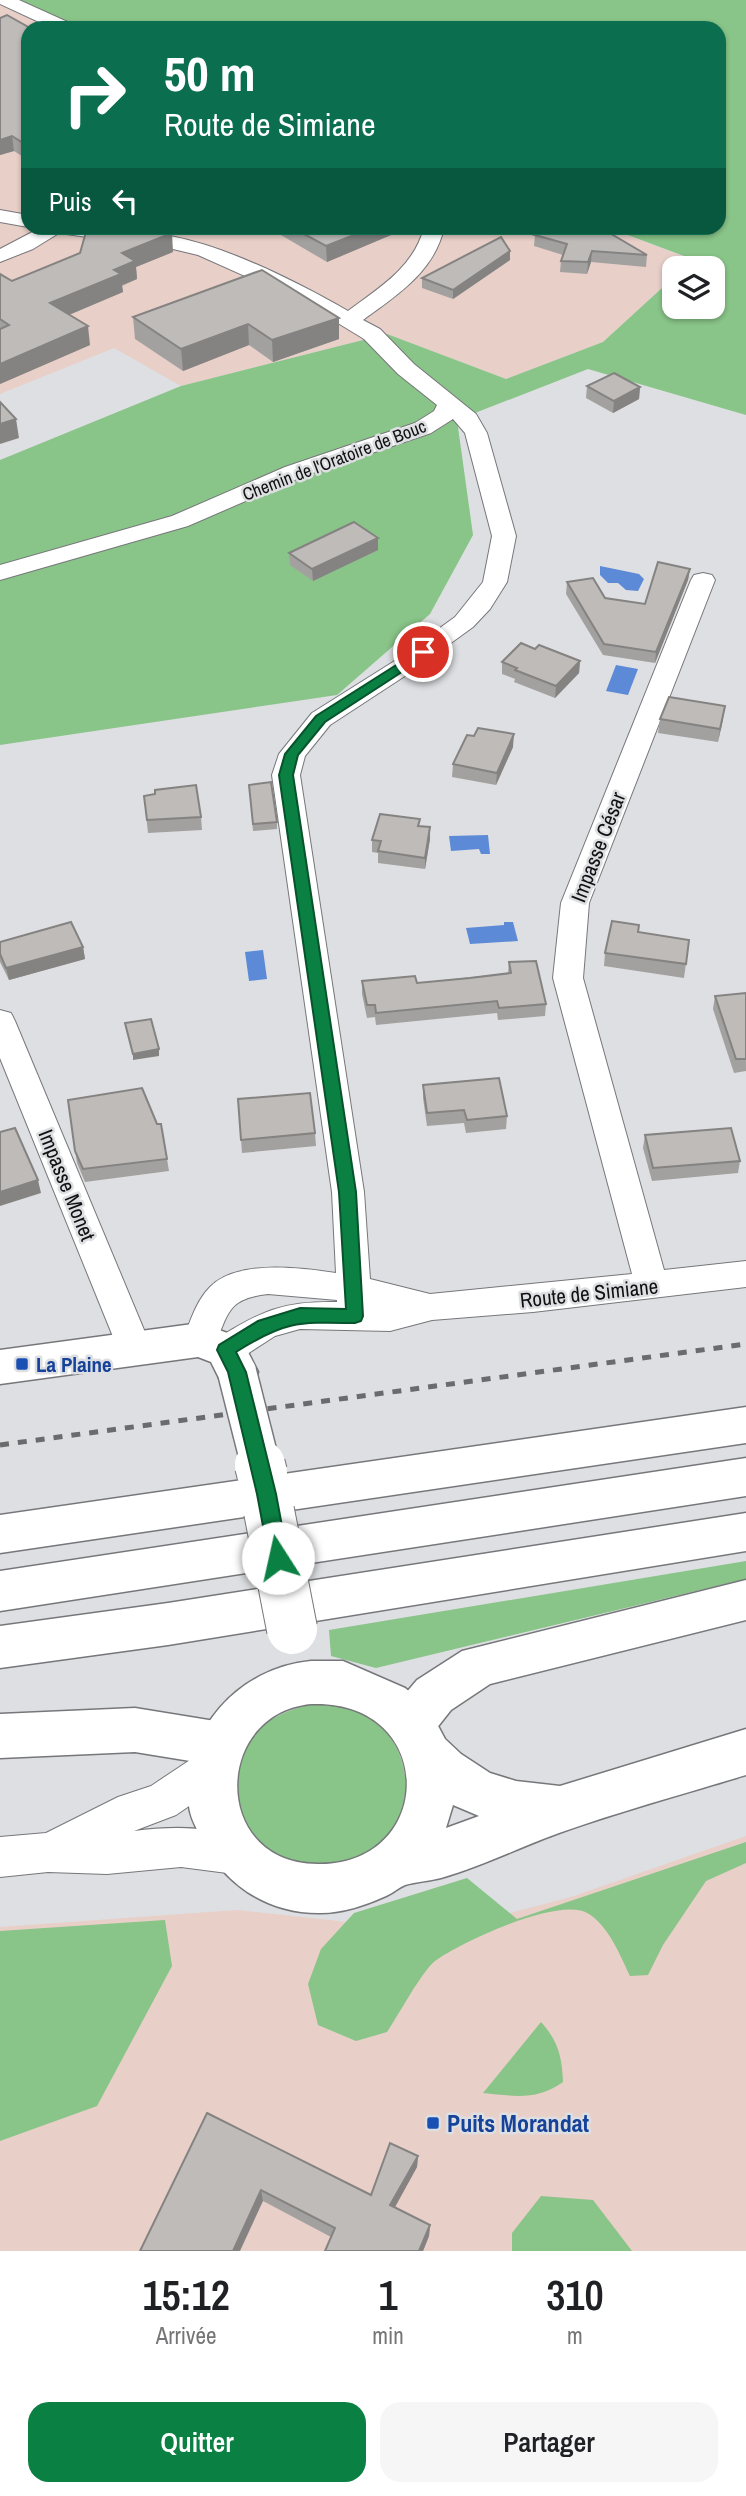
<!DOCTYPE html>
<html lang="fr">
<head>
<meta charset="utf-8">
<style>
  :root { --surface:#fff; --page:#f6f6f6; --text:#202124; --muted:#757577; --accent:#0b8043 }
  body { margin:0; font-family:"Archivo Narrow",sans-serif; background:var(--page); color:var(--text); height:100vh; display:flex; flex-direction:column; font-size:26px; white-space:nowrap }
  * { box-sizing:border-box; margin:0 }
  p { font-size:23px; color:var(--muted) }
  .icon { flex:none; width:38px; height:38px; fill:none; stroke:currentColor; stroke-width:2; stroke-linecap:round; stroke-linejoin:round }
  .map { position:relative; height:2251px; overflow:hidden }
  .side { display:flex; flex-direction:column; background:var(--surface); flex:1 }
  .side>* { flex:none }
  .banner { position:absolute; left:21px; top:21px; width:705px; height:214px; border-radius:21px; box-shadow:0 2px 5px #0004; background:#0b6e4f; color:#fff; overflow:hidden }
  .fabs { position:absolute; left:662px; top:256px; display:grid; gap:14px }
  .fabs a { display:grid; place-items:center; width:63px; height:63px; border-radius:14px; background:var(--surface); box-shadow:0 2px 5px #0004; font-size:35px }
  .pin { position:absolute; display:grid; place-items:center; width:60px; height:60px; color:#fff; margin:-30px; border:4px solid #fff; border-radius:50%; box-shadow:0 2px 7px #0007 }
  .me { position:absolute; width:77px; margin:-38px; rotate:350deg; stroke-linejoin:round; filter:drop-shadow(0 0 5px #0008) }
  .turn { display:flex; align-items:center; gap:24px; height:147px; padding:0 28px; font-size:32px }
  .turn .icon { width:91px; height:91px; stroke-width:2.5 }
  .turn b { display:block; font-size:49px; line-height:60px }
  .then { display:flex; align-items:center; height:66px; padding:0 28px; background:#0003; gap:14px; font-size:26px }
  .eta { display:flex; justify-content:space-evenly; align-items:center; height:119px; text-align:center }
  .eta b { font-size:42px; font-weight:600; line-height:49px }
  .button { display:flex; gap:14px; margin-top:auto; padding:14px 28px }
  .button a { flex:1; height:80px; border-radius:21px; background:var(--accent); color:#fff; font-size:28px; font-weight:600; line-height:80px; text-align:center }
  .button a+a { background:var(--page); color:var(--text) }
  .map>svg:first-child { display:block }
  .industrial { fill:#e8cfc8 }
  .green { fill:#89c488 }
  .water { fill:#5c8ad7 }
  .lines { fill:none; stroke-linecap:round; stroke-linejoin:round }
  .minor-casing { stroke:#76777a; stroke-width:2 }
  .major-casing { stroke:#76777a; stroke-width:3 }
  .highway-casing { stroke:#76777a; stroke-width:3 }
  .minor { fill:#fff; fill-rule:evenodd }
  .major { fill:#fff; fill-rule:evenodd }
  .highway { fill:#fff; fill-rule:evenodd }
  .rail { stroke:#6b6b6d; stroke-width:5; stroke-dasharray:9 9; stroke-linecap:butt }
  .major-bridge-far1-casing { stroke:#76777a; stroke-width:41; stroke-linecap:butt }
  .major-bridge-casing { stroke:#76777a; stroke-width:52; stroke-linecap:butt }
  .major-bridge-far1 { stroke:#fff; stroke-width:38 }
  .major-bridge { stroke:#fff; stroke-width:50 }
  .wall { fill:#a3a19f }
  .shaded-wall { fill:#858382 }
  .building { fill:#bebbb9; stroke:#858382; stroke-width:2 }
  .route { fill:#0b8043; stroke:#07532c; stroke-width:2 }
  .transit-dot { fill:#1a4fb4; stroke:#dedfe2; stroke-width:2.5 }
  .labels { text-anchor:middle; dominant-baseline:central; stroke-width:5; stroke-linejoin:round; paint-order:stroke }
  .far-street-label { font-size:18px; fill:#111112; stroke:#dedfe2 }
  .street-label { font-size:21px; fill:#111112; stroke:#dedfe2 }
  .transit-label { font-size:21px; font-weight:bold; fill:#164399; stroke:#dedfe2; text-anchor:start }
  .near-transit-label { font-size:24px; font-weight:bold; fill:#164399; stroke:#dedfe2; text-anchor:start }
</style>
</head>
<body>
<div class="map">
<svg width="746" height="2251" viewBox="0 0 746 2251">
  <rect width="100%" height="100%" fill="#dedfe2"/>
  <g class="industrial">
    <path d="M0,0H20L80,28H28V228H444V234L465,228H609L693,260L684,268H674V277L603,342L506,379L387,334L181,386L114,348L0,394Z"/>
    <path d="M746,1836V2251H0V1927L237,1910L438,1932L571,1897Z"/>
  </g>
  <g class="green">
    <path d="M20,0H746V415L588,369L457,420L473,535L430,614L337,695L0,745V460L181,386L387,334L506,379L603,342L674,277V306H712V268H684L692,259L609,228H719V28H80Z"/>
    <path d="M746,1561V1579L376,1668L331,1656L329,1630Z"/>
    <path d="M312,1704C320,1705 330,1704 338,1706C441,1725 421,1879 312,1865C281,1860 279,1862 257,1840C237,1820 238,1821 236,1794C235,1786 232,1775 234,1768C243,1730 277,1712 312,1704Z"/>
    <path d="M746,1842V1863L706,1881L663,1945L648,1975L630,1976C620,1955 609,1927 589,1914C561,1895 461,1942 435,1961C422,1971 398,2016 387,2032L356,2041L318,2025L308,1984L321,1949L354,1913L467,1878L517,1919Z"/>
    <path d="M165,1920L172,1966L97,2106L0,2141V1931Z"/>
    <path d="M541,2022C558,2041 562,2056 563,2082C536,2101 514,2096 483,2093Z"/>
    <path d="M541,2196L593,2200L632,2251H512V2233Z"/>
  </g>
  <g class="water">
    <path d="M600,566L639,574L644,579L638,591L626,590L618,583H608L600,575Z"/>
    <path d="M616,665L638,669L628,695L606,691Z"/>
    <path d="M488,835L490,854H481L479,849L451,851L449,836Z"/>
    <path d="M504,922H513L518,941L470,944L466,928L504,925Z"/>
    <path d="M263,950L267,979L249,981L245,952Z"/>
  </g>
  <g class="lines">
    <g class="minor-casing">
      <g id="minor">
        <path d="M0,0H19L72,24L75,28H52L0,4Z"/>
        <path d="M0,210L28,215V227L0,222Z"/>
        <path d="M40,228C85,228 130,228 175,237C230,248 299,283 348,311C380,287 413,268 424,228H444C434,272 397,295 363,320L380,329L414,364L476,414L487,433L516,536L507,582L490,609L473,627L411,672L330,725L305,756L300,775L364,1192L370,1279L430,1294L632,1274L553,978L561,903L691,580L694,575L703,573L712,575L715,580L589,903L583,978L664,1270L746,1261V1287L533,1312L432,1320L390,1331L300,1329L275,1336L238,1360L226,1364L214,1360L209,1351L200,1354L188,1350L183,1340C190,1322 196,1301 210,1287C237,1259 301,1268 336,1273L332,1192L272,775L279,754L312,713L393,662L455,617L483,582L492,536L465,433L453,419L431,433L301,477L188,526L0,580V565L172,516L285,467L415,423L434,411L437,405L398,374L364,339L305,303L198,255L173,249L59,233L33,249L0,262V249ZM268,1294L337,1300V1302C284,1301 263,1310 218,1338C229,1307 234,1298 268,1294Z"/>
        <path d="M0,1010L11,1013L15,1021L152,1349L147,1359L135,1363L123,1359L118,1349L0,1058Z"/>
        <path d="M213,1748L227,1754L233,1767L227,1780L176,1815L134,1831C171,1826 214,1826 249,1840L255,1854L249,1868L235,1874L181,1867L107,1874L48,1872L0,1877V1837L46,1833L118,1797L151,1786L199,1754Z"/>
      </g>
    </g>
    <g class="major-casing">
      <g id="major">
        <path d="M200,1323L241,1338L258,1372L252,1384L237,1389L222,1384L211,1362L198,1357L0,1384V1350Z"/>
        <path d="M311,1661H343L405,1688L428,1707L445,1739L461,1754L490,1773L516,1781L560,1786L746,1729V1775C684,1794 621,1811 559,1833C520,1847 481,1867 441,1878C429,1881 416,1882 405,1885C398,1888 393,1893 386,1896C366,1905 343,1913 321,1913C267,1914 221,1883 200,1835C195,1826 190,1816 189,1806C181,1731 238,1668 311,1661ZM311,1704C437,1699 437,1862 321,1864C211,1867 211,1714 311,1704ZM453,1805L479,1816L446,1828Z"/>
      </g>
    </g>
    <g class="highway-casing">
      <g id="highway">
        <path d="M746,1407V1443L0,1553V1515Z"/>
        <path d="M746,1458V1496L0,1611V1571Z"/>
        <path d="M746,1513V1551L168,1645L0,1668V1626L168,1603Z"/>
        <path d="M746,1580V1620L490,1684L451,1710L428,1739L411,1745L394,1739L387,1723L394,1707L417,1680L462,1651Z"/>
        <path d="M135,1708L221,1722L238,1728L245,1744L238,1760L221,1766L135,1752L0,1758V1714Z"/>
      </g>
    </g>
    <use href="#minor" class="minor"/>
    <use href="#major" class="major"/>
    <use href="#highway" class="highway"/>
    <path class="rail" d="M0,1445L746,1344"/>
    <g class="major-bridge-far1-casing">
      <path id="major-bridge-far1" d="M237,1372L261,1467"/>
    </g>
    <g class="major-bridge-casing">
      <g id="major-bridge">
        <path d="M260,1465L262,1473"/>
        <path d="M269,1511L292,1629"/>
      </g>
    </g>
    <use href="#major-bridge-far1" class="major-bridge-far1"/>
    <use href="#major-bridge" class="major-bridge"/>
  </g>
  <g class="wall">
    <path d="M28,28V160L14,151L0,155Z"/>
    <path d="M269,228H392L391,235L327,262Z"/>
    <path d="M535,235L647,255L646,267L591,262L587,274L560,272L561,261L563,255L534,246Z"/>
    <path d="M173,252L136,267L137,279L122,286L123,292L69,315L90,345L0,384V274L12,281Z"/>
    <path d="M510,260L453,299L422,288V278Z"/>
    <path d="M262,270L339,339L273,362L249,345L183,371L135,339L133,317Z"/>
    <path d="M587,386L640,387L639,399L613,413L586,398Z"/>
    <path d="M378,538V550L313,581L290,565L289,553Z"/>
    <path d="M690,569L688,580L655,663L603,655L566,594L567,582L605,598L645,604Z"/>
    <path d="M535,649L580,661L579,673L555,698L514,682L515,679L502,674V662Z"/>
    <path d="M660,719H723L718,742L658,733Z"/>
    <path d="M513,747L496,785L452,777L453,764Z"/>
    <path d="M249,785L277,822V829L253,831Z"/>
    <path d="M155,794L201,817L202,830L148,833L144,796Z"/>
    <path d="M430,827V839L425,869L378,863V853L372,852V840Z"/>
    <path d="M689,940L684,978L604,966L605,953Z"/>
    <path d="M0,942L83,947L85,959L9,980L0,962Z"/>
    <path d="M509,962L546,1004L545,1016L498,1020L497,1013L376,1025L375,1017L367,1018L362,994V981L417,983L508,973Z"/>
    <path d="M746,993V1071L734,1073L713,1009L715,996Z"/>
    <path d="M423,1085L507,1116L506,1129L466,1133L464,1123L427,1126L423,1098Z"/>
    <path d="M238,1099L315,1133L316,1146L242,1153Z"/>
    <path d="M68,1100L157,1124L167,1159L169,1171L85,1182L77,1163Z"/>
    <path d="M645,1135L740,1161L738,1173L652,1181L643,1148Z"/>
    <path d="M207,2113L371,2195L418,2156L417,2167L395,2207L430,2225L429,2236L423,2251H325L331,2237L263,2201Z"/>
  </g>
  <g class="shaded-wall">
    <path d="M12,136L14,151L0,155V140Z"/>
    <path d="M372,228H392L391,235L327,262L326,246Z"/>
    <path d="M172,233L173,252L136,267L137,279L122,285L123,292L52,322L50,303L114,270L122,253Z"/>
    <path d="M510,251V260L453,299V290Z"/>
    <path d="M592,251L591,262L587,274L588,262Z"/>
    <path d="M339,318V339L273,362L272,340Z"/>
    <path d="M248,324L249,345L183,371L181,349Z"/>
    <path d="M88,326L90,345L0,384V364Z"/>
    <path d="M640,387L639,399L613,413L614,401Z"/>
    <path d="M16,419L19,438L0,444V424Z"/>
    <path d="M378,538V550L313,581L312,569Z"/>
    <path d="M690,569L688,580L655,663L656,652Z"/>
    <path d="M580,661L579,673L555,698L556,686Z"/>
    <path d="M725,706L723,719L718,742L720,729Z"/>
    <path d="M514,734L513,747L496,785L497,773Z"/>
    <path d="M430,827V839L425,869V858Z"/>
    <path d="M83,947L85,959L9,980L6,968Z"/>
    <path d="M159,1049V1056L133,1060V1054Z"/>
    <path d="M38,1180L41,1193L0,1206V1192Z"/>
    <path d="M418,2156L417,2167L390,2216V2205Z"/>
    <path d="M261,2190L263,2201L240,2251H233Z"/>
    <path d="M430,2225L429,2236L423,2251H419Z"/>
  </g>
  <g class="building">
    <path d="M7,15L30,28H28V146L12,136L0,140V18Z"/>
    <path d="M293,228H372L326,246Z"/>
    <path d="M554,228H601L647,255L592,251L588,262L561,261L567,244L535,235Z"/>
    <path d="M86,232L172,233L122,253L135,261L114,270L121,274L50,303L88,326L0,364V329L9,325L0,319V274L12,281L80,253Z"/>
    <path d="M501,237L510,251L453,290L422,278Z"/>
    <path d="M262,270L339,318L272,340L248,324L181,349L133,317Z"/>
    <path d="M614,373L640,387L614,401L587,386Z"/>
    <path d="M0,402L16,419L0,424Z"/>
    <path d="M354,522L378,538L312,569L289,553Z"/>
    <path d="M658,562L690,569L656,652L604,644L567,582L593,578L605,598L645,604Z"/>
    <path d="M521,643L535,649L539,645L580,661L556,686L515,670L517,668L502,662Z"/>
    <path d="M669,697L725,706L720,729L660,719Z"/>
    <path d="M478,728L514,734L497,773L453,764L467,735L474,736Z"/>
    <path d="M271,782L277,822L253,824L249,785Z"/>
    <path d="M196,785L201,817L147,820L144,796L155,794V790Z"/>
    <path d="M380,814L420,819L418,826L430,827L425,858L378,851L381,841L372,840Z"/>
    <path d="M612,921L639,925L638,932L689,940L686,964L605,953Z"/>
    <path d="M71,922L83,947L6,968L0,954V942Z"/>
    <path d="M536,961L546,1004L499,1008L497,1001L376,1013L375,1005H367L362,981L415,976L417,983L470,978L511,973L509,962Z"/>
    <path d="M746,993V1059H736L715,996Z"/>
    <path d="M151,1019L159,1049L133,1054L125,1023Z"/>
    <path d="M499,1078L507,1116L467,1120L464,1110L427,1113L423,1085Z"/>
    <path d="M142,1088L157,1124H161L167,1159L83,1169L75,1151L68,1100Z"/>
    <path d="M310,1093L315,1133L241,1140L238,1099Z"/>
    <path d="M15,1128L38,1180L0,1192V1132Z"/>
    <path d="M731,1128L740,1161L653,1168L645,1135Z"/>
    <path d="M207,2113L371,2195L390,2143L418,2156L390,2205L430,2225L419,2251H325L335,2228L261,2190L233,2251H140Z"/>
  </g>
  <path class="route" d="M423,648L428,649V655L325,722L298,755L293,775L356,1192L363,1316L361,1321L355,1323C297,1322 285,1321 236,1352L246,1372L276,1494L288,1558L285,1564L278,1566L272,1564L269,1558L257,1494L228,1372L217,1350L219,1345L258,1321L300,1308L346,1309L339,1192L279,775L285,754L316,716Z"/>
  <g class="transit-dot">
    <rect x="15" y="1357" width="14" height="14" rx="3.5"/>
    <rect x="426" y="2116" width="14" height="14" rx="3.5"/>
  </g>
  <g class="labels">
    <g class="far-street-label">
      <text transform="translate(334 460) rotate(-21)">Chemin de l'Oratoire de Bouc</text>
    </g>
    <g class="street-label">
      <text transform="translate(598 847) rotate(-69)">Impasse César</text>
      <text transform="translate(67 1185) rotate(68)">Impasse Monet</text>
      <text transform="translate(589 1293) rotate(-6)">Route de Simiane</text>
    </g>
    <g class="transit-label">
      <text x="36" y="1364">La Plaine</text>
    </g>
    <g class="near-transit-label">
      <text x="447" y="2123">Puits Morandat</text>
    </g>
  </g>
</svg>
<div class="fabs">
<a><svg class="icon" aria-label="layers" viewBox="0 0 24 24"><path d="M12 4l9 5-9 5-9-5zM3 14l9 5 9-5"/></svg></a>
</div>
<div class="pin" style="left:423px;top:652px;background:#d93025"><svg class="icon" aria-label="arrive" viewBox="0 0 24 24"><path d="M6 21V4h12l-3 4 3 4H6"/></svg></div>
<svg class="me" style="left:278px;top:1558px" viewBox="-20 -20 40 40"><circle r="19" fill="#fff"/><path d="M0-13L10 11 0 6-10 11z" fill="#0b8043"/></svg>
<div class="banner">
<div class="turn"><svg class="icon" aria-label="right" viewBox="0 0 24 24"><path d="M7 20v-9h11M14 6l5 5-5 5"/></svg><div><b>50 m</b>Route de Simiane</div></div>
<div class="then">Puis<svg class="icon" aria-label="left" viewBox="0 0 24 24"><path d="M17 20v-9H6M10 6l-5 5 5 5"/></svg></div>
</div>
</div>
<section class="side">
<div class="eta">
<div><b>15:12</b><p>Arrivée</p></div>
<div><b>1</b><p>min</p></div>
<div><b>310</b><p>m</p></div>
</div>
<div class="button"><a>Quitter</a><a>Partager</a></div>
</section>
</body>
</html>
